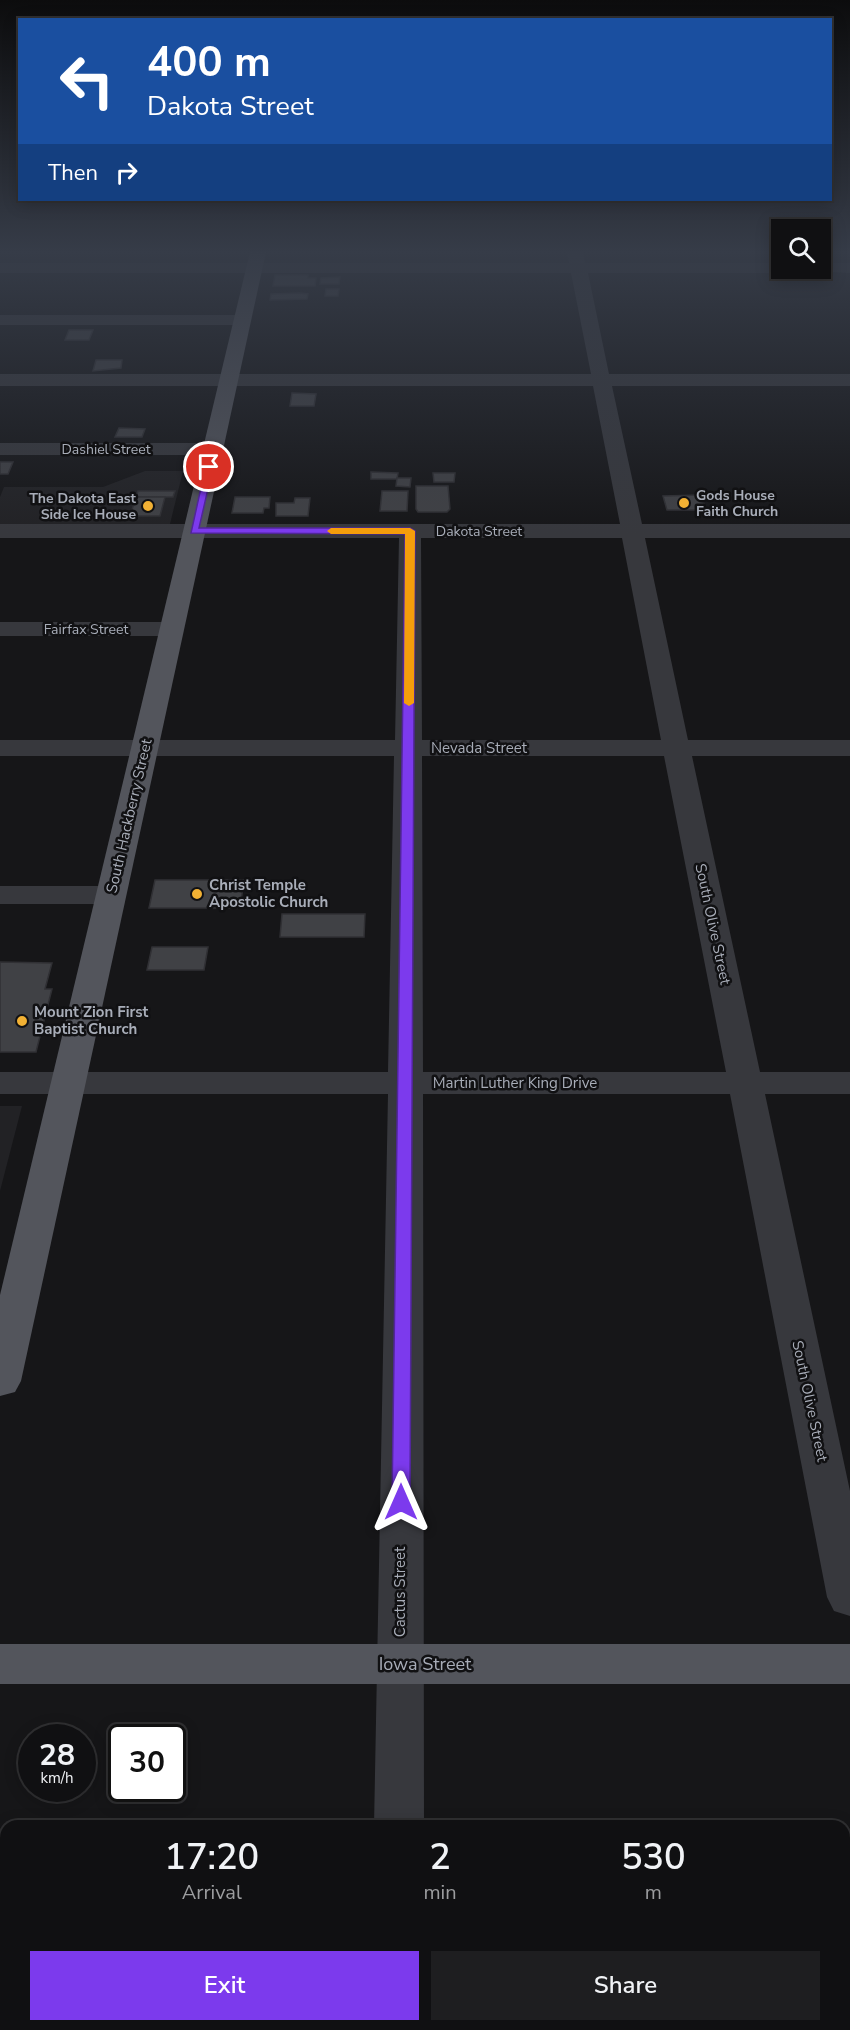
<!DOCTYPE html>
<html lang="en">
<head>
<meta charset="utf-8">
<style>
  :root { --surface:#101012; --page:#1e1e20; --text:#f1f3f6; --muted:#9c9d9f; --line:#303032; --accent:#7c3aed }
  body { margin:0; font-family:"Nunito Sans",sans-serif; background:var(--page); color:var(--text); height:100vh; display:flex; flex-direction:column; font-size:22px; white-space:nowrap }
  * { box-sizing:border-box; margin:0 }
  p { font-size:20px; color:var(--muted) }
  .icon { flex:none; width:33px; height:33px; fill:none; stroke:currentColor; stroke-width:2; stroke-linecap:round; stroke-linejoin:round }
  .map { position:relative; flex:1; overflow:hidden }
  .side { position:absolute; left:0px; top:1820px; width:850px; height:212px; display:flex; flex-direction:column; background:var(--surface); border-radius:18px 18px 0 0; box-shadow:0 3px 15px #0003,0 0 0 2px var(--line) }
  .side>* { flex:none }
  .top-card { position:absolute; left:18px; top:18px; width:814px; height:183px; border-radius:0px; box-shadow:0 3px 15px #0003,0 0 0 2px var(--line); background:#1a4fa0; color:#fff; overflow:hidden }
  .fabs { position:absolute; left:771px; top:219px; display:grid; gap:12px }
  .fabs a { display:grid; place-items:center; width:60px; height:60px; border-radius:0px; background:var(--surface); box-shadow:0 3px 15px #0003,0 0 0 2px var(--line); font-size:30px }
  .speed { position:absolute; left:18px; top:1724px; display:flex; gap:12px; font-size:30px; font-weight:700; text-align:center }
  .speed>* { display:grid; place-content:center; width:78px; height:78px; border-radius:50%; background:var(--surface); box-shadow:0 3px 15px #0003,0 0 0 2px var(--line); line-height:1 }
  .speed small { font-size:15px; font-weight:400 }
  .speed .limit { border:3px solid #111; border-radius:9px; background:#fff; color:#111 }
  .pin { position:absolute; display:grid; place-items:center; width:51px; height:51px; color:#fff; margin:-26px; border:3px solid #fff; border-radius:50%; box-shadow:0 2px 6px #0007 }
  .me { position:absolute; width:66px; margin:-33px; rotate:0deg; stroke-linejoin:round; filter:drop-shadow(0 0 4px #0008) }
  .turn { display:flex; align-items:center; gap:21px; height:126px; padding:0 30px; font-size:27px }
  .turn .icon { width:78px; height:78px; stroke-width:2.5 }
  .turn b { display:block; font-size:42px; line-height:51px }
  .then { display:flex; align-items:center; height:57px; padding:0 30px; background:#0003; gap:12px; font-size:22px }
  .eta { display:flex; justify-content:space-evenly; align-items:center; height:102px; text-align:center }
  .eta b { font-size:36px; font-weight:600; line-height:42px }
  .button { display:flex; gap:12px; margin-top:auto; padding:12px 30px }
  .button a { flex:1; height:69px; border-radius:0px; background:var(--accent); color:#fff; font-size:24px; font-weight:600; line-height:69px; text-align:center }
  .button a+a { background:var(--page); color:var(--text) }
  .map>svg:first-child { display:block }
  .built { fill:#222225 }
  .building { fill:#404145; stroke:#303034; stroke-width:1.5 }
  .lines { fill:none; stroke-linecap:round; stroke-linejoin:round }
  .minor { fill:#37383d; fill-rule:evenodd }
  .major { fill:#53555c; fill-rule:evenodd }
  .route { fill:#7c3aed; stroke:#51269a; stroke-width:1.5 }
  .slow { fill:#f59e0b }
  .poi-dot { fill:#f2b134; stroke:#111113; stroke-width:2 }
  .labels { text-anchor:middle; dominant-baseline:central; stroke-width:5; stroke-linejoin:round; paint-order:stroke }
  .far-street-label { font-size:14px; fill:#a8adb8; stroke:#111113 }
  .far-poi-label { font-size:14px; font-weight:bold; fill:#a8adb8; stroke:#111113; text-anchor:start }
  .street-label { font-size:15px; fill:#a8adb8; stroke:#111113 }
  .poi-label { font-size:15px; font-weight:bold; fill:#a8adb8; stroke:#111113; text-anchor:start }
  .near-street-label { font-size:18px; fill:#a8adb8; stroke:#111113 }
</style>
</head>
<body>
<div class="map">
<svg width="850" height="2030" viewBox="0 0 850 2030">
  <rect width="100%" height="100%" fill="#161618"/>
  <g class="built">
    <path d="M145,471H183L170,524L0,525V497L4,487H103Z"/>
    <path d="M0,1106H22L0,1191Z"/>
  </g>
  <g class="building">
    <path d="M275,275H308V278H316L315,286H273Z"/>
    <path d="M340,277L339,284H320L321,278Z"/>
    <path d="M326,289H339L338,296H325Z"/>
    <path d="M271,294L300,293L308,294L307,299L270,300Z"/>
    <path d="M69,330H93L89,340H65Z"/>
    <path d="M96,360H122L121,368L93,371Z"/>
    <path d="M292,393L316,394L314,406H290Z"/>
    <path d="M119,428L145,429L142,437H115Z"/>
    <path d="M0,462H13L8,474H0Z"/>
    <path d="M371,472L398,473L397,479H371Z"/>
    <path d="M433,473H455L454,482H434Z"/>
    <path d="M397,478H411L410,487L396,486Z"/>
    <path d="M416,486H448L450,509L447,512H418L416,509Z"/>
    <path d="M138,491H175L173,497H136Z"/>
    <path d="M382,491H408L407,511H380Z"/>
    <path d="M701,495L706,510H667L663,496Z"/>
    <path d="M136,497H165L160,516H130Z"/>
    <path d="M235,497H270L269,508H264L263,513H232Z"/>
    <path d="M295,498H310L308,516H276V503H294Z"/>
    <path d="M155,880H244L240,908H149Z"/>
    <path d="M282,914H365L364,937H280Z"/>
    <path d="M152,947H208L204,970H147Z"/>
    <path d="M0,962L52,963L45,989H52L36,1052H0Z"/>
  </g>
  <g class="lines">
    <g class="minor">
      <path d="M567,252H583L585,263H782V268H790L782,273H588L609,374H850V386H612L642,524H850V538H645L688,740H850V756H692L760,1072H850V1094H765L850,1491V1616L834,1611L827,1597L730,1094H423L424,1826H374L388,1094H0V1072H388L394,756H0V740H395L399,538H0V524H620L593,386H0V374H591L571,273H0V263H569ZM421,538H622L661,740H422ZM422,756H664L726,1072H423Z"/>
      <path d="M820,263H850V273L814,271L812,268H820Z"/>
      <path d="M0,315H242L248,316L251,320L248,324L242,325H0Z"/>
      <path d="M0,443H213L220,445L223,449L220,453L213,455H0Z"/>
      <path d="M0,622H172L181,624L184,629L181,634L172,636H0Z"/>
      <path d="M0,886H111L122,889L126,895L122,901L111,904H0Z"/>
      <rect x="369" y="2025" width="56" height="5"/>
    </g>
    <g class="major">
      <path d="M250,252H266L21,1381L15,1392L0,1396V1295Z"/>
      <rect x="0" y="1644" width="850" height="40"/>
    </g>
  </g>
  <linearGradient id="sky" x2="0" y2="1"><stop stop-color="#0c0c0d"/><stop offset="0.47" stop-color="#363c48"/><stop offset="1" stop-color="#363c48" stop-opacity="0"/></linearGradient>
  <rect width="850" height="536" fill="url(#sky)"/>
  <path class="route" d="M206,465L213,467L199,528H410L415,531L410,1502L407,1507L401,1509L395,1507L392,1502L405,534L191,533Z"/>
  <path class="slow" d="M410,528L415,531L414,703L409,706L404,703L405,534H331L327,531L331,528Z"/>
  <g class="poi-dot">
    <circle cx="684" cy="503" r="6"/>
    <circle cx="148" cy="506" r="6"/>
    <circle cx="197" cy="894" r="6"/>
    <circle cx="22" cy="1021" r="6"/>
  </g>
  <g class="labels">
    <g class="far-street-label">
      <text x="106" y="449">Dashiel Street</text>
      <text x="479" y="531">Dakota Street</text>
      <text x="86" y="629">Fairfax Street</text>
    </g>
    <g class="far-poi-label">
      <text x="696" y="495">Gods House<tspan x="696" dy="16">Faith Church</tspan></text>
      <text x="136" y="498" text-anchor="end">The Dakota East<tspan x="136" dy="16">Side Ice House</tspan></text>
    </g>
    <g class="street-label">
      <text x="479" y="748">Nevada Street</text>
      <text transform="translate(129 816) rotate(-77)">South Hackberry Street</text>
      <text transform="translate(713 924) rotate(78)">South Olive Street</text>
      <text x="515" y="1083">Martin Luther King Drive</text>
      <text transform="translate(810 1401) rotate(78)">South Olive Street</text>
      <text transform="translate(400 1592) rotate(-90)">Cactus Street</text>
    </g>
    <g class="poi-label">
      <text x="209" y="885">Christ Temple<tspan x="209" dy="17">Apostolic Church</tspan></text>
      <text x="34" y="1012">Mount Zion First<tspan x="34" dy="17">Baptist Church</tspan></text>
    </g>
    <g class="near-street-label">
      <text x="425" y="1664">Iowa Street</text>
    </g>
  </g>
</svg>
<div class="fabs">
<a><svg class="icon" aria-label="search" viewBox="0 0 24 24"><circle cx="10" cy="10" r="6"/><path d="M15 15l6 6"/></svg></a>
</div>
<div class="speed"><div>28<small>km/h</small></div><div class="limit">30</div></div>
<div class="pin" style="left:209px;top:467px;background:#d93025"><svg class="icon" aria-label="arrive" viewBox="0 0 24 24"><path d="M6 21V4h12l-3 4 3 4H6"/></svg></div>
<svg class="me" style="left:401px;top:1502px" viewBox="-20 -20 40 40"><path d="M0-17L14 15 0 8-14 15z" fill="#7c3aed" stroke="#fff" stroke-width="4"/></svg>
<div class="top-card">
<div class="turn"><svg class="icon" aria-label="left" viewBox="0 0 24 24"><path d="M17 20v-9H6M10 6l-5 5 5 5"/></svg><div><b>400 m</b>Dakota Street</div></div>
<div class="then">Then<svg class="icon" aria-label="right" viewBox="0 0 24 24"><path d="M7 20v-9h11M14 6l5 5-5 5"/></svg></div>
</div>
<section class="side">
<div class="eta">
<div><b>17:20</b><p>Arrival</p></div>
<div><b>2</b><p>min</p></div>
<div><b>530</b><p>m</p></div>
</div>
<div class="button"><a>Exit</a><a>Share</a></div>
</section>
</div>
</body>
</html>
